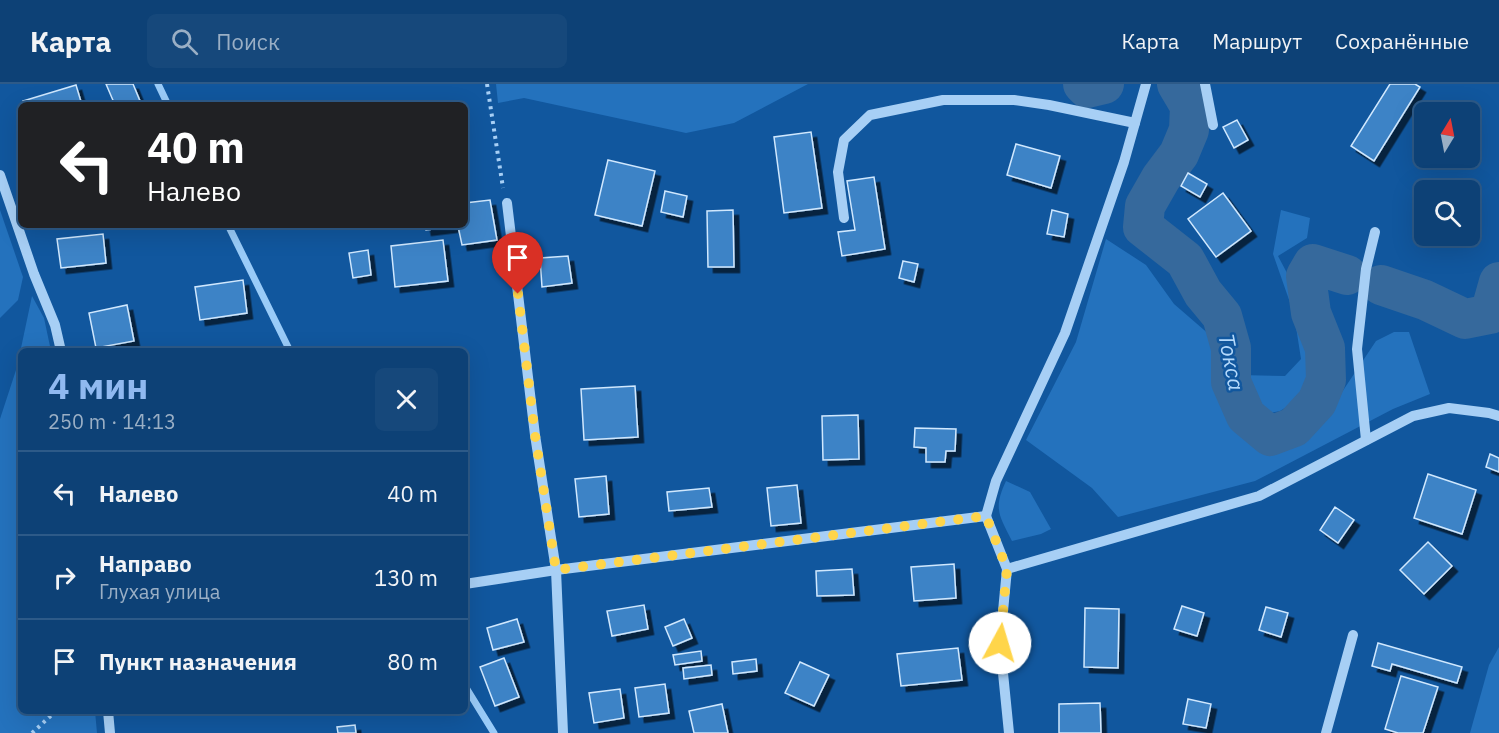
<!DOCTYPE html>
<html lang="ru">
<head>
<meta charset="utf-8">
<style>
  :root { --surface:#0d4176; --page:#16487b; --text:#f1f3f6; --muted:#9aafc5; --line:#2d5a88; --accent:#90b9f0 }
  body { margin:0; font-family:"IBM Plex Sans",sans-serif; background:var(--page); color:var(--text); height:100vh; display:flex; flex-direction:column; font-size:22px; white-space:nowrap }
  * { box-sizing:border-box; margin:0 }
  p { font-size:20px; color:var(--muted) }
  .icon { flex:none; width:33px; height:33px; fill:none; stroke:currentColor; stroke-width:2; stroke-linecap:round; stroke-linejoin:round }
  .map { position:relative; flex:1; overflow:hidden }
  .side { position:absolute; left:18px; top:264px; width:450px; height:366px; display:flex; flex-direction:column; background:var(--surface); border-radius:9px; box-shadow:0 6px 24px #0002,0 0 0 2px var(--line) }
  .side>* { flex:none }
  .hud { position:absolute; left:18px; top:18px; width:450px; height:126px; border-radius:9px; box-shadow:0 6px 24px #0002,0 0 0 2px var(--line); background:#202124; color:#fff; overflow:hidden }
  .needle { width:39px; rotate:10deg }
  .controls { position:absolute; left:1414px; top:18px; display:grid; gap:12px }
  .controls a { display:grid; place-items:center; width:66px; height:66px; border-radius:9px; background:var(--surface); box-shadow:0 6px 24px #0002,0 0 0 2px var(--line); font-size:30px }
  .pin { position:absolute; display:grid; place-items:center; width:51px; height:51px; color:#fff; margin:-62px -26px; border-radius:50% 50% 50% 0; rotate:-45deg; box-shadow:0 0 6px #0007 }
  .pin .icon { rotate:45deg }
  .me { position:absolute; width:66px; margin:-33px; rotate:6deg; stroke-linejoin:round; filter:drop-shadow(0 0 4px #0008) }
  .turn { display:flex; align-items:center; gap:21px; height:126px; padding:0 30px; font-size:27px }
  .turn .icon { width:78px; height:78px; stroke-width:2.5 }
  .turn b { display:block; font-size:42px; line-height:51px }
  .round { display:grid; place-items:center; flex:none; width:63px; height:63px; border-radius:9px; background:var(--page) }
  .summary { display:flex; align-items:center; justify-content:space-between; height:102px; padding:0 30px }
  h1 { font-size:36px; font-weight:700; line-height:45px; color:var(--accent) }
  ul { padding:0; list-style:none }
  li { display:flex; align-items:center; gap:18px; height:84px; padding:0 30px; border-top:2px solid var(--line) }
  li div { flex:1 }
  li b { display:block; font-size:22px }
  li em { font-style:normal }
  header { display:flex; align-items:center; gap:36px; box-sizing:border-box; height:84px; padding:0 30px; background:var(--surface); border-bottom:2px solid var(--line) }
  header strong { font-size:28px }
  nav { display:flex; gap:33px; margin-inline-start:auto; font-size:21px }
  .search { width:420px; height:54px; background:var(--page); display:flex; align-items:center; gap:15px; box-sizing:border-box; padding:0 21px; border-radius:9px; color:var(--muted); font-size:22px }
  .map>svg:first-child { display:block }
  .green { fill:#2472bd }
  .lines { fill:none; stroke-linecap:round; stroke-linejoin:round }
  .stream { stroke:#99cbf8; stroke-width:7 }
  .river { stroke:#36699c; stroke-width:40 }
  .building { fill:#3e83c6; stroke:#d0e8fe; stroke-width:1.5; filter:url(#shadow) }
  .path { stroke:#a7cff5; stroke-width:4; stroke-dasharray:3 4.5; stroke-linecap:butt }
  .minor { stroke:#a7cff5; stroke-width:10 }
  .route { stroke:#ffd54a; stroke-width:10; stroke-dasharray:0 18 }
  .labels { text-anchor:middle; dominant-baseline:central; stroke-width:5; stroke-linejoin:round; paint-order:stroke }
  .water-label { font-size:22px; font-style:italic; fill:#b4d9fb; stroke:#11579e }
</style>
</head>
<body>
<header>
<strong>Карта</strong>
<div class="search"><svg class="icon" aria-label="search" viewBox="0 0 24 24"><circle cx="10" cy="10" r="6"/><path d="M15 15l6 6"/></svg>Поиск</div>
<nav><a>Карта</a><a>Маршрут</a><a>Сохранённые</a></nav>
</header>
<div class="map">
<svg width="1499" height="649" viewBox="0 0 1499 649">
  <defs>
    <filter id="shadow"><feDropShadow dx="5.5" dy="5.5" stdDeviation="0" flood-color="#0009"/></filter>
  </defs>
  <rect width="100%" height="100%" fill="#11579e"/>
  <g class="green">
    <path d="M496,0H808L734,39L686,49L524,14L498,19Z"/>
    <path d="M0,126L23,193L18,216L0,234Z"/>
    <path d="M1281,126L1310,134L1307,154L1278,172L1296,206L1307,251L1317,276L1314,290L1309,304L1295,318L1280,327L1264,330L1248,323L1240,291L1285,292L1301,275L1294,230L1273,170Z"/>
    <path d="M1106,155L1146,181L1174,220L1211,252L1220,299L1242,335L1267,357L1296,348L1328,329L1376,257L1394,248H1409L1430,310L1393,325L1255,397L1118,433L1092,404L1026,356L1076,258Z"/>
    <path d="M32,212L44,234L51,267H21V627H95L97,649H0V335L17,283Z"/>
    <path d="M1006,397L1030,408L1051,445L1041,450L1012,457C999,431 993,425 1006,397Z"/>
    <path d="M1499,563V649H1470L1489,581Z"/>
  </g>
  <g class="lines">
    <g class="stream">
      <path d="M158,0L168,21"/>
      <path d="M228,141L290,267"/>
      <path d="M465,602L494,649"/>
    </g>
    <g class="river">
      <path d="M1083,0L1087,4L1104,0"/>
      <path d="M1177,0L1190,22L1189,46L1179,70L1161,94L1145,122L1143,143L1185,176L1203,209L1222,232L1231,264V298L1246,332L1270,352L1294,343L1317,318L1326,296L1325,264L1311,229L1306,192L1313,180L1347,191"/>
      <path d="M1381,201L1425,216L1465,235L1490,230L1499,198"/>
    </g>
  </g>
  <g class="building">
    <path d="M106,0H133L140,17L132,21H115Z"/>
    <path d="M1390,0H1415L1420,3L1374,77L1351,62Z"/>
    <path d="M76,1L82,21H24L23,17Z"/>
    <path d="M1237,36L1248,56L1234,64L1223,43Z"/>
    <path d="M811,48L822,124L784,129L774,53Z"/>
    <path d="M1016,60L1060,72L1051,104L1007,91Z"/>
    <path d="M608,76L655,87L642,142L595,131Z"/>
    <path d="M1188,89L1207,100L1200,113L1181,102Z"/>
    <path d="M874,93L885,165L842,172L838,148L855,146L847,97Z"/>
    <path d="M665,107L687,112L683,133L661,128Z"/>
    <path d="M1223,109L1251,147L1216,173L1188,135Z"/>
    <path d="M490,116L497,156L462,161L458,142L426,146L425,141H465V119Z"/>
    <path d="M733,126L734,183H708L707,127Z"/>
    <path d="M1052,126L1068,130L1064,153L1047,150Z"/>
    <path d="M103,150L106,179L61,184L57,155Z"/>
    <path d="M443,156L448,197L395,203L391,162Z"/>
    <path d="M368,166L371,191L353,194L349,169Z"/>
    <path d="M568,172L572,199L542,203L540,174Z"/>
    <path d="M903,177L918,180L914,198L899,194Z"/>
    <path d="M243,196L247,229L200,236L195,203Z"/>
    <path d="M127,221L134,257L96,264L89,229Z"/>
    <path d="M635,302L638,353L584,356L581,305Z"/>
    <path d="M858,331L859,375L823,376L822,332Z"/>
    <path d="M915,344L956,345L955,367H946L945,378H926V364L914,363Z"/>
    <path d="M1490,370L1499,374V388L1486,383Z"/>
    <path d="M1428,390L1476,406L1462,450L1414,434Z"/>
    <path d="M606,392L609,430L579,433L575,395Z"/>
    <path d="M797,401L801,439L771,442L767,404Z"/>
    <path d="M709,404L712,423L669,427L667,408Z"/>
    <path d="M1335,423L1354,436L1338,459L1320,446Z"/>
    <path d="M1428,458L1452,482L1424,510L1400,486Z"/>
    <path d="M954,480L956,514L914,517L911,483Z"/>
    <path d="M852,485L854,511L817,512L816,487Z"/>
    <path d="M644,521L648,545L612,552L607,527Z"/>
    <path d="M1182,522L1204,529L1197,552L1174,545Z"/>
    <path d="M1266,523L1288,529L1281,553L1259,546Z"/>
    <path d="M1085,524L1119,525L1118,584L1084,583Z"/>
    <path d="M517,535L524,558L493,566L487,544Z"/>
    <path d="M684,535L692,554L673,562L665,543Z"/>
    <path d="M1378,559L1462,583L1457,599L1392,580L1390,587L1372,582Z"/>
    <path d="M958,564L962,596L901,602L897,570Z"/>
    <path d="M701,567L702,577L675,581L673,571Z"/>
    <path d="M504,574L519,613L495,622L480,583Z"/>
    <path d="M756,575L757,587L733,590L732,578Z"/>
    <path d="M800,578L829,591L814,622L785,609Z"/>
    <path d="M711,581L712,591L684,595L683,584Z"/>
    <path d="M1401,592L1438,603L1423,649H1398L1385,645Z"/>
    <path d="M665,600L669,629L639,633L635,604Z"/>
    <path d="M620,605L624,634L594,639L589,609Z"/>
    <path d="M1188,615L1211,620L1206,644L1183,640Z"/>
    <path d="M1100,619L1101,649H1059V620Z"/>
    <path d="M722,620L728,649H694L689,627Z"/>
    <path d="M355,641L356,649H338L337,643Z"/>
  </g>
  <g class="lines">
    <g class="path">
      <path d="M487,0L503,104"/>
      <path d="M32,649L56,627"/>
    </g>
    <g class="minor">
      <path d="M1205,0L1213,41"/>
      <path d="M0,91L34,190L55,241L61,267"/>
      <path d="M507,119L535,351L556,486L563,649"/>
      <path d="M844,134L838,88L844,56L870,31L943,16H1014L1049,21L1135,39"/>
      <path d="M1366,356L1357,265L1366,185L1375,148"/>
      <path d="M986,432L996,397L1065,249L1124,78L1146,0"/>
      <path d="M986,432L1007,485L1000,559L1009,649"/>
      <path d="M1007,485L1259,412L1413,332L1449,324L1489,329L1499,332"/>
      <path d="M465,500L556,486L986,432"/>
      <path d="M108,627L110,649"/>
      <path d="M1326,649L1353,551"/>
    </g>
  </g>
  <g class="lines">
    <path class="route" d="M518,210L535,351L556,486L986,432L1007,485L1000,559"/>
  </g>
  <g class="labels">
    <g class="water-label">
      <text transform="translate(1232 278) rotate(79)">Токса</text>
    </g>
  </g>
</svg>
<div class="controls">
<a><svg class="needle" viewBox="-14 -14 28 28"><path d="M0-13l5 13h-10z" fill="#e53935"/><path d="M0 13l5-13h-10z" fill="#9aafc5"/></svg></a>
<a><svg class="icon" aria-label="search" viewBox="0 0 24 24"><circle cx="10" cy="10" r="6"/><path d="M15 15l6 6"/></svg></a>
</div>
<div class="pin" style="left:518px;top:210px;background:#d93025"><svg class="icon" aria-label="arrive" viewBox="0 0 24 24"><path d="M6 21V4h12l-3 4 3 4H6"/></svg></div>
<svg class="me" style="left:1000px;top:559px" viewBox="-20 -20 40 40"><circle r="19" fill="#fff"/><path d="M0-13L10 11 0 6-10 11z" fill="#ffd54a"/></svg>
<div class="hud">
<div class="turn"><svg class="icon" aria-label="left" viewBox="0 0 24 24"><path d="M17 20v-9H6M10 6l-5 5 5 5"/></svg><div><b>40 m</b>Налево</div></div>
</div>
<section class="side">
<div class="summary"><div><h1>4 мин</h1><p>250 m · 14:13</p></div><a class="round"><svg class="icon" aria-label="close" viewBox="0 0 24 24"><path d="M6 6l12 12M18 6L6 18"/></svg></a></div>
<ul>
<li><svg class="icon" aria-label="left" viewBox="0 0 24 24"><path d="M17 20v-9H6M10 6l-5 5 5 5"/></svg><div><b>Налево</b></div><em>40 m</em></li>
<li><svg class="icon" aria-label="right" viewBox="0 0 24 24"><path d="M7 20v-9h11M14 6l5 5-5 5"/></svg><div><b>Направо</b><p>Глухая улица</p></div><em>130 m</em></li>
<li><svg class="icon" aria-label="arrive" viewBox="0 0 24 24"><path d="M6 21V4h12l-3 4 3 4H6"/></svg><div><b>Пункт назначения</b></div><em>80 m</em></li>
</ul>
</section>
</div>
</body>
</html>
